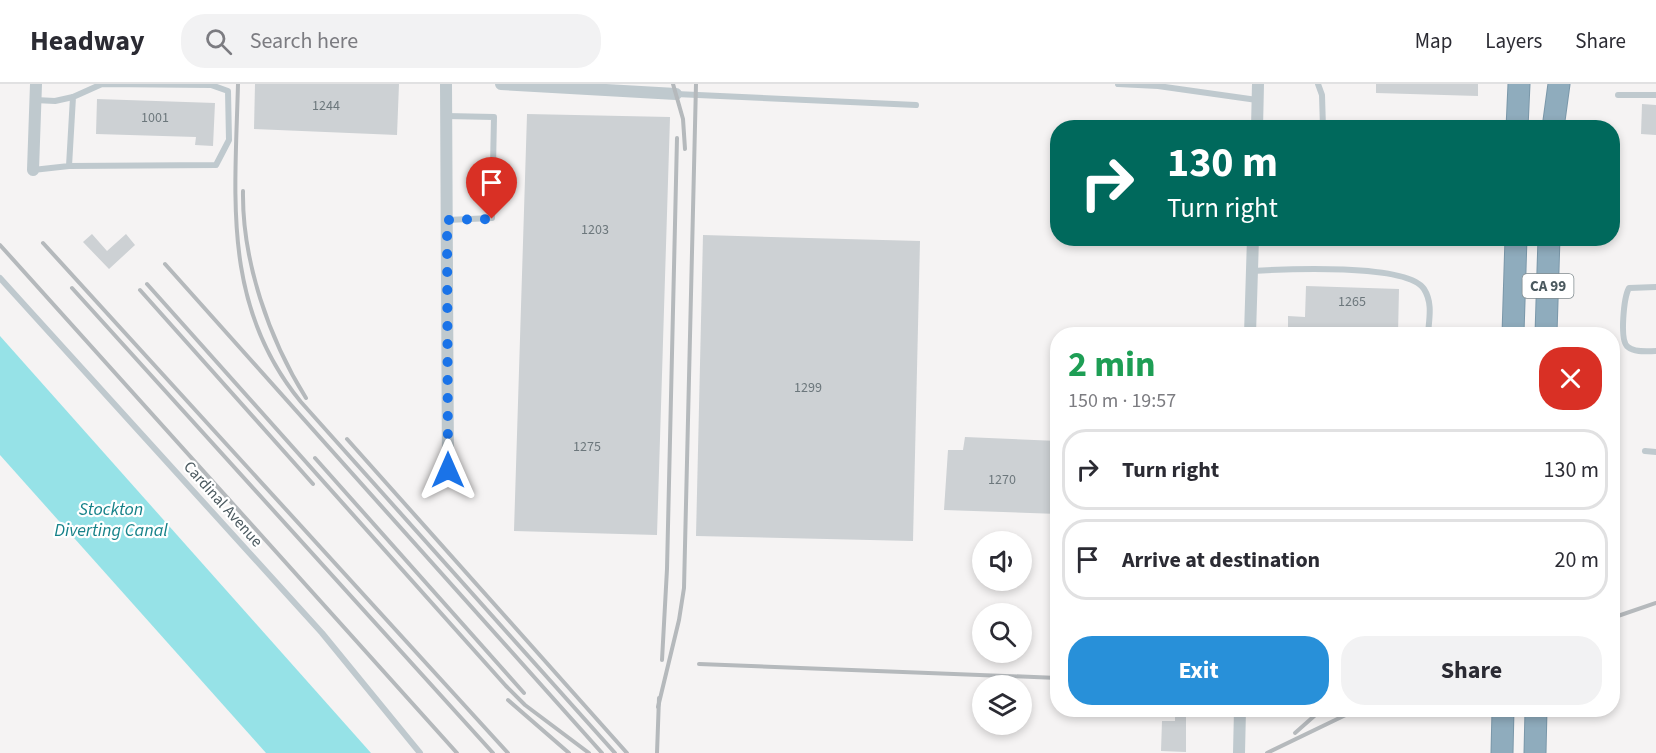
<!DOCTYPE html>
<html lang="en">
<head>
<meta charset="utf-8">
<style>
  :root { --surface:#fff; --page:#f2f2f3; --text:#2b2b33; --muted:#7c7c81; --line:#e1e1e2; --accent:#2890d9 }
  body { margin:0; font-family:"Source Sans 3",sans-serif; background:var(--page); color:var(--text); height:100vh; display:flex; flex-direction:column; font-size:22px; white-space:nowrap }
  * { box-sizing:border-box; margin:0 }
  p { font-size:20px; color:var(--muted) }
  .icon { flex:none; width:33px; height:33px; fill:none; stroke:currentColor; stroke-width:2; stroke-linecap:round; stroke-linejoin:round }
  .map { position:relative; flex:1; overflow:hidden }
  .side { position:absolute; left:1050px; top:243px; width:570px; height:390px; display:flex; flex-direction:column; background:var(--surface); border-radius:24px; box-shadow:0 3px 9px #0003 }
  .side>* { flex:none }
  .guide { position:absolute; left:1050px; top:36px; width:570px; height:126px; border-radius:24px; box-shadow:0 3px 9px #0003; background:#00695c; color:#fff; overflow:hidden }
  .fabs { position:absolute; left:972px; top:447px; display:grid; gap:12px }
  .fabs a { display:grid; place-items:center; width:60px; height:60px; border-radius:50%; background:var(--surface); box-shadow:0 3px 9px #0003; font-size:30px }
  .pin { position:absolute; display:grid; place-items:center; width:51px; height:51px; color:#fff; margin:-62px -26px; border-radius:50% 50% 50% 0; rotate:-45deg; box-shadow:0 0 6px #0007 }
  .pin .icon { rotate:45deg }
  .me { position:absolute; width:66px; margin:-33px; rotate:0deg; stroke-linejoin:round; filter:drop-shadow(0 0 4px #0008) }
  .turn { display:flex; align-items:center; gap:21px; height:126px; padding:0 18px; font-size:27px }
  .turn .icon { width:78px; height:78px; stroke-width:2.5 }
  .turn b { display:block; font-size:42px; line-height:51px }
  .round { display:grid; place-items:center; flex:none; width:63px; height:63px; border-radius:24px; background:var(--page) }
  .head { display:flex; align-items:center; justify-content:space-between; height:102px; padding:0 18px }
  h1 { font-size:36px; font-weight:700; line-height:45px; color:#1e9e55 }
  .primary-button { display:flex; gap:12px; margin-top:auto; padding:12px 18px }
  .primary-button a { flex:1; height:69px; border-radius:24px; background:var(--accent); color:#fff; font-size:24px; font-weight:700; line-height:69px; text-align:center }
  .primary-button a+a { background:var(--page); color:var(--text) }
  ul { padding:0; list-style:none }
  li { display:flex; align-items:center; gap:18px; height:81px; margin:0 12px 9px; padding:0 6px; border:3px solid var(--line); border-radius:24px }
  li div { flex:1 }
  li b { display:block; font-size:22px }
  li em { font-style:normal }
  header { display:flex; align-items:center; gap:36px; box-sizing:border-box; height:84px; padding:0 30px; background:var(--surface); border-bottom:2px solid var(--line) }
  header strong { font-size:28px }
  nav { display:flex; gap:33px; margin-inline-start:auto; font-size:21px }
  .search { width:420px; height:54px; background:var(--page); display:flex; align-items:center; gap:15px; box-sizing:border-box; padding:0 21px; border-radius:24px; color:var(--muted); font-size:22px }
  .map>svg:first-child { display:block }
  .water { fill:#96e2e7 }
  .building { fill:#cdd1d4 }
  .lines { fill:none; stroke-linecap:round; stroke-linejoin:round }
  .motorway-casing { stroke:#7a97a9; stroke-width:23 }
  .service { stroke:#bfc9ce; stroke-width:6 }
  .minor { stroke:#bfc9ce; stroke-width:12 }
  .motorway { stroke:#8facbd; stroke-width:21 }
  .rail { stroke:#b5b9bc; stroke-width:4 }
  .route { stroke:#1a73e8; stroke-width:10; stroke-dasharray:0 18 }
  .labels { text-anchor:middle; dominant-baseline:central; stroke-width:4.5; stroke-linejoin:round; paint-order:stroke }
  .number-label { font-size:14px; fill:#6c777c }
  .shield { fill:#fff; stroke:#818b8f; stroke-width:1.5 }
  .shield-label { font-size:15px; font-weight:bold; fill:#4b595f }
  .street-label { font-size:16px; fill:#4b595f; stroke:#fff }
  .water-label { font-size:18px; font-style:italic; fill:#168289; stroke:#fff }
</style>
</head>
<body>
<header>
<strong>Headway</strong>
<div class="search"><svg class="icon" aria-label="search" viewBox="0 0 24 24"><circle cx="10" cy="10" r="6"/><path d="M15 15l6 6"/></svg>Search here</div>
<nav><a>Map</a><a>Layers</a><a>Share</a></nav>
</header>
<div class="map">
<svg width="1656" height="669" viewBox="0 0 1656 669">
  <rect width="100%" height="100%" fill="#f5f3f3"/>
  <path class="water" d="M0,252L371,669H266L0,371Z"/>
  <g class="building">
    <path d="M255,0H399L397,51L254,45Z"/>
    <path d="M1376,0H1478V12L1376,9Z"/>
    <path d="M97,15L215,19L213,62L195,61L196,53L96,50Z"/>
    <path d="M1642,20L1656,21V51L1641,50Z"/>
    <path d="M527,30L670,33L657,451L514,447Z"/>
    <path d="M92,150L107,167L126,150L135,161L109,185L83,158Z"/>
    <path d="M703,151L920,157L913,457L696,452Z"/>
    <path d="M1306,202L1399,205L1398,250H1288V232L1305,233Z"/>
    <path d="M965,353L1058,357V430L944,426L948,366H963Z"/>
    <path d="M1175,626H1186V668L1161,667L1162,637H1175Z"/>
  </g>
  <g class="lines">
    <g class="motorway-casing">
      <g id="motorway">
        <path d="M1517,44L1519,0"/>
        <path d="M1553,44L1559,0"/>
        <path d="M1513,250L1516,154"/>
        <path d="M1546,250L1549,154"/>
        <path d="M1502,669L1503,626"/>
        <path d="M1535,669L1536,626"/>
      </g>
    </g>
    <g class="service">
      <path d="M1118,0L1158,2L1257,16"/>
      <path d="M1318,0L1322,11L1323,44"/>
      <path d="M676,10L916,21"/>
      <path d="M1618,11H1656"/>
      <path d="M35,16L55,17L73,13"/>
      <path d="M446,32L494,33L492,134L447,136"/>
      <path d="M33,86L69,82L216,81L229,56L228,7L211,1L102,0L73,13L69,82"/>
      <path d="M1252,187C1284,185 1407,179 1424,205C1433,219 1429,235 1428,250"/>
      <path d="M0,194L322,549L420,669"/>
      <path d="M1656,203L1629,204C1624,213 1619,257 1628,263C1635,269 1648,267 1656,267"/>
      <path d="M1645,367L1656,368"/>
    </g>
    <g class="minor">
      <path d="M446,0L448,386"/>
      <path d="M501,0L676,10"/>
      <path d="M1257,44L1258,0"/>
      <path d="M33,86L36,0"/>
      <path d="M1250,250L1253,154"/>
      <path d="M1239,669L1240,626"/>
    </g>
    <use href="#motorway" class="motorway"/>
    <g class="rail">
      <path d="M238,0C235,115 222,222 301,318L615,669"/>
      <path d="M673,0L683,35L685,65"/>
      <path d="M243,107C242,177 269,255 306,314"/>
      <path d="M43,159L508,669"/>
      <path d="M0,161L457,669"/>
      <path d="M165,180L602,669"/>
      <path d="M147,200L506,602L525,621L589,669"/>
      <path d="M72,204L493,669"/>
      <path d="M140,206L313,400"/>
      <path d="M347,355L627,669"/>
      <path d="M315,374L524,609"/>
      <path d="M1612,534L1656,519"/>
      <path d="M662,576L667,485L677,54"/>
      <path d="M699,580L1058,594"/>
      <path d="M508,616L569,669"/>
      <path d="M658,623L679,536L684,504L696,0"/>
      <path d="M1295,649L1321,626"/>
      <path d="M657,669L659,614"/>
      <path d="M1267,669L1356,626"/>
    </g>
  </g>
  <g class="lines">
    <path class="route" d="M448,386L447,136L492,135"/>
  </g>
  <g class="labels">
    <g class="number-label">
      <text x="326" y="22">1244</text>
      <text x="155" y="34">1001</text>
      <text x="595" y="146">1203</text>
      <text x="1352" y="218">1265</text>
      <text x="808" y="304">1299</text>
      <text x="587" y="363">1275</text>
      <text x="1002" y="396">1270</text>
    </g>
    <rect class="shield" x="1522.5" y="190" width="51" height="24" rx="4.5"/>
    <g class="shield-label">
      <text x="1548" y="202">CA 99</text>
    </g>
    <g class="street-label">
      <text transform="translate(223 420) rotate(48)">Cardinal Avenue</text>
    </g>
    <g class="water-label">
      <text x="111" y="425">Stockton<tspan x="111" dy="21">Diverting Canal</tspan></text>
    </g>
  </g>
</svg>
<div class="fabs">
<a><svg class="icon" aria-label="sound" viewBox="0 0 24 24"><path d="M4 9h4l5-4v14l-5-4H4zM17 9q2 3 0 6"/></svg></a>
<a><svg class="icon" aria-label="search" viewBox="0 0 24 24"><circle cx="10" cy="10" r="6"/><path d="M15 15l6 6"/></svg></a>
<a><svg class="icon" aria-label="layers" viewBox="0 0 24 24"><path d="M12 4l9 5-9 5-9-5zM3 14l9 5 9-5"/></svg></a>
</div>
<div class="pin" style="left:492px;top:135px;background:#d93025"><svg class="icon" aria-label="arrive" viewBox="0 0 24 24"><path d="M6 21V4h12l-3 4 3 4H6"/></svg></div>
<svg class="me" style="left:448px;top:386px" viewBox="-20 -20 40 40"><path d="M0-17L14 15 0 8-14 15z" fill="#1a73e8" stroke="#fff" stroke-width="4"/></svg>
<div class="guide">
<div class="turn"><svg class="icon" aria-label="right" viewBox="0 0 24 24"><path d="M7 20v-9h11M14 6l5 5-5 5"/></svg><div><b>130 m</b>Turn right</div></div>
</div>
<section class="side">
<div class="head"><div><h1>2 min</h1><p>150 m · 19:57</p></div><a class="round" style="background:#d93025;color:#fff"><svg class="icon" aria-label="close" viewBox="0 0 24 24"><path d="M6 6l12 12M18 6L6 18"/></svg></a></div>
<ul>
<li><svg class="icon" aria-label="right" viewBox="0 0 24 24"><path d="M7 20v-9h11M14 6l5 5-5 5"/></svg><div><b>Turn right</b></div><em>130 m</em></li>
<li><svg class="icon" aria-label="arrive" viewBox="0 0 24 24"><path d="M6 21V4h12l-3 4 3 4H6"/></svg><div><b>Arrive at destination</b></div><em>20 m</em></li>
</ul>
<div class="primary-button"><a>Exit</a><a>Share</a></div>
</section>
</div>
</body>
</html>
